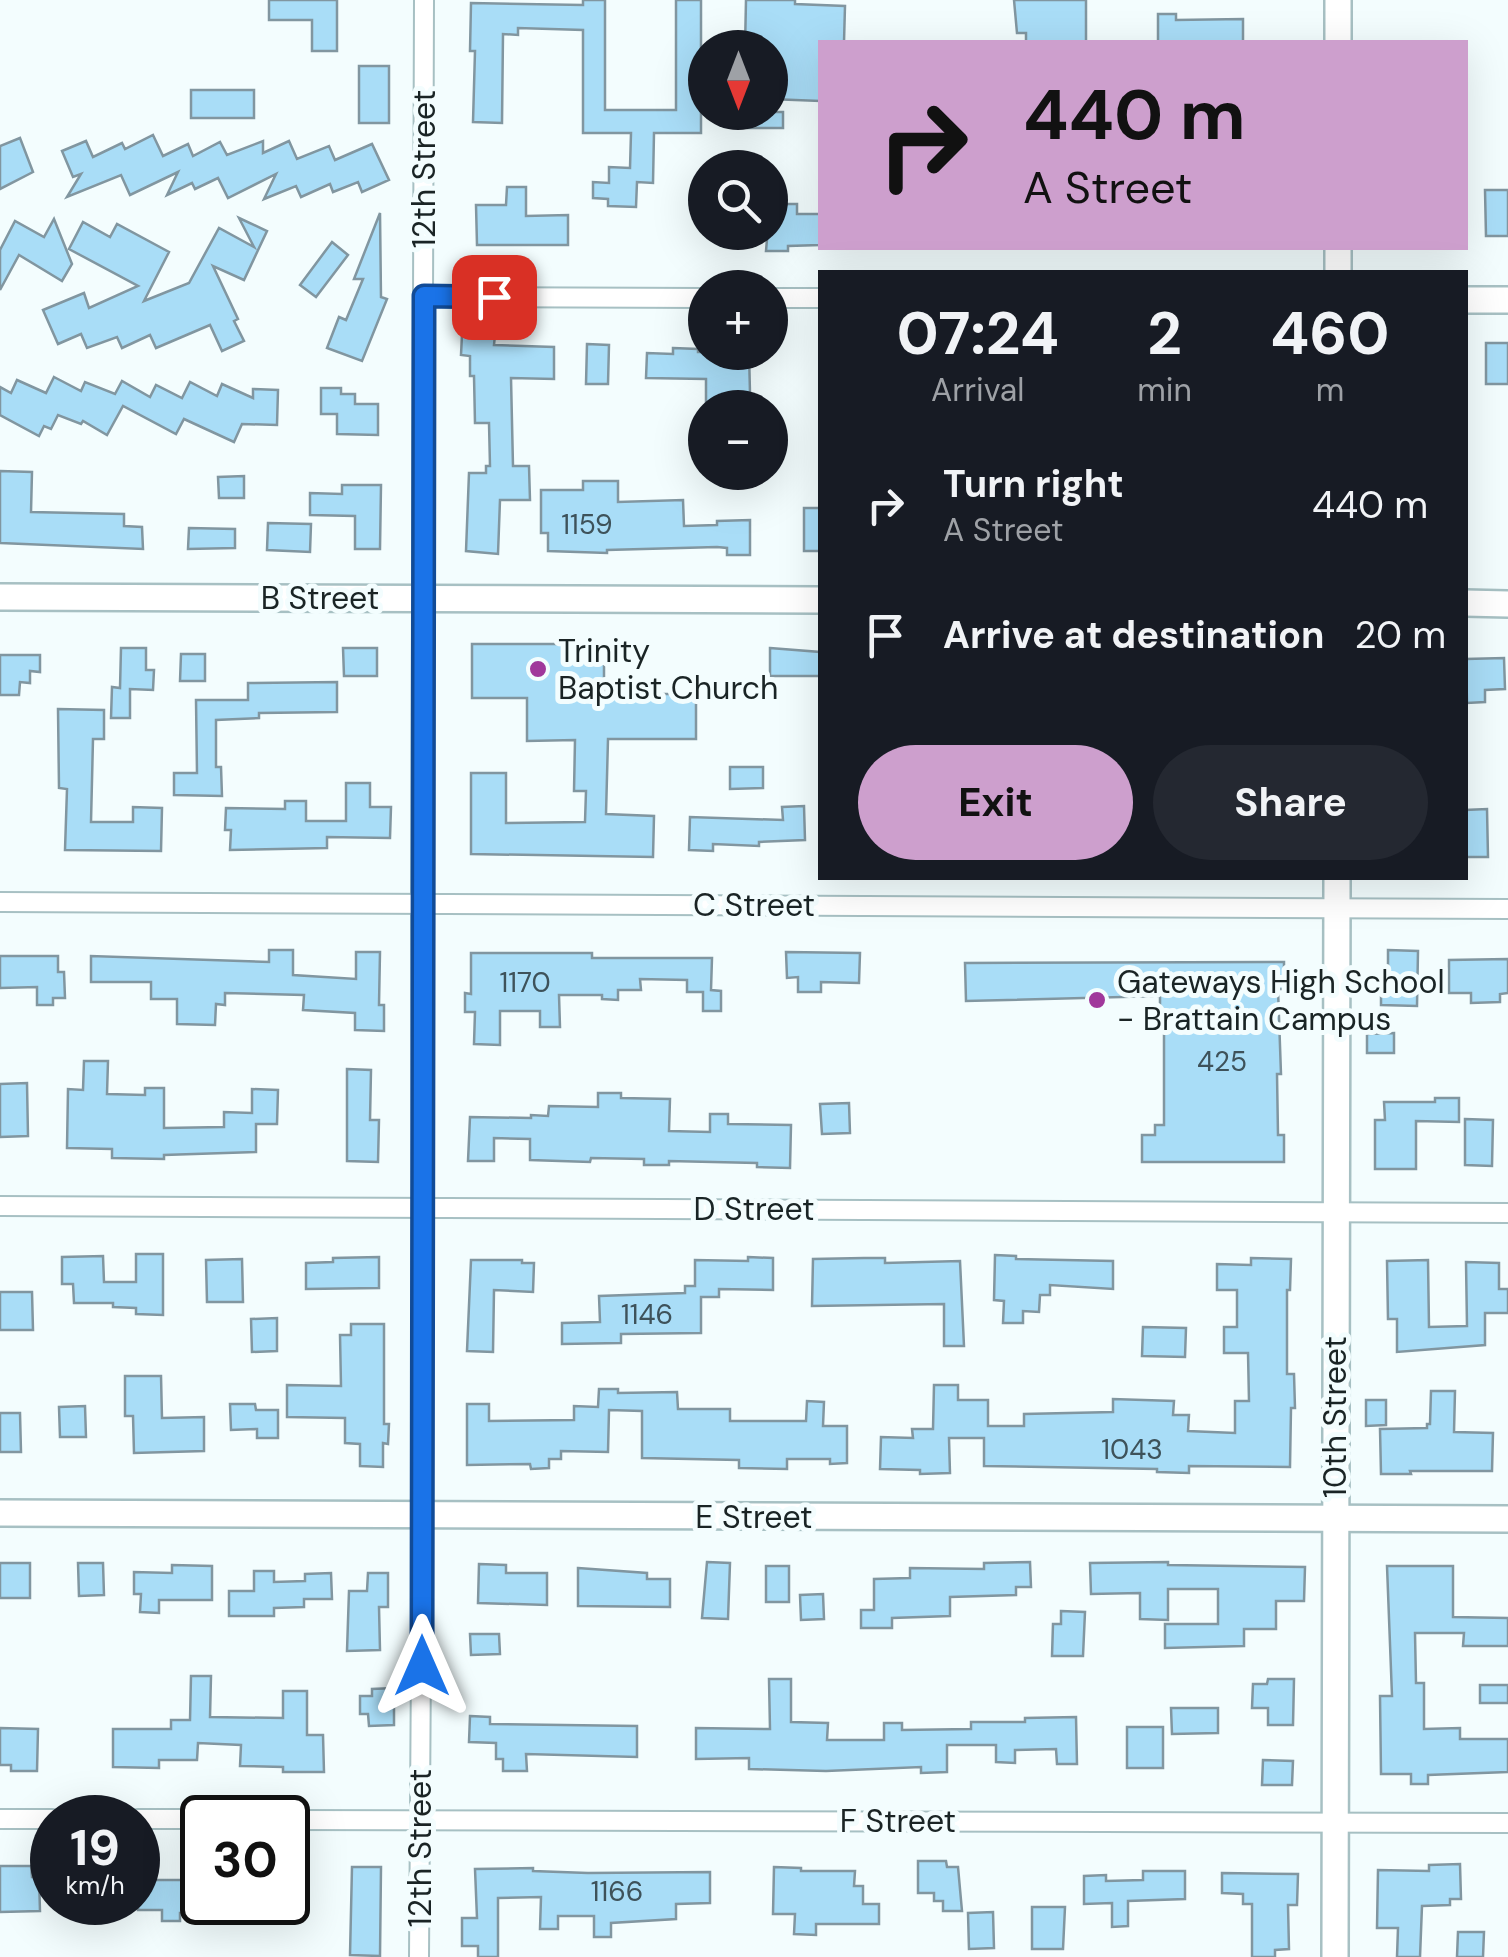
<!DOCTYPE html>
<html lang="en">
<head>
<meta charset="utf-8">
<style>
  :root { --surface:#171b24; --page:#242831; --text:#f1f3f6; --muted:#9ea1a6; --accent:#cd9fcd }
  body { margin:0; font-family:"DM Sans",sans-serif; background:var(--page); color:var(--text); height:100vh; display:flex; flex-direction:column; font-size:38px; white-space:nowrap }
  * { box-sizing:border-box; margin:0 }
  p { font-size:32px; color:var(--muted) }
  .icon { flex:none; width:55px; height:55px; fill:none; stroke:currentColor; stroke-width:2; stroke-linecap:round; stroke-linejoin:round }
  .map { position:relative; flex:1; overflow:hidden }
  .details { position:absolute; left:818px; top:270px; width:650px; height:610px; display:flex; flex-direction:column; background:var(--surface); border-radius:0px; box-shadow:0 10px 40px #0002 }
  .details>* { flex:none }
  .guide { position:absolute; left:818px; top:40px; width:650px; height:210px; border-radius:0px; box-shadow:0 10px 40px #0002; background:#cd9fcd; color:#111; overflow:hidden }
  .needle { width:65px; rotate:180deg }
  .controls { position:absolute; left:688px; top:30px; display:grid; gap:20px }
  .controls a { display:grid; place-items:center; width:100px; height:100px; border-radius:50%; background:var(--surface); box-shadow:0 10px 40px #0002; font-size:50px }
  .speed { position:absolute; left:30px; top:1795px; display:flex; gap:20px; font-size:50px; font-weight:700; text-align:center }
  .speed>* { display:grid; place-content:center; width:130px; height:130px; border-radius:50%; background:var(--surface); box-shadow:0 10px 40px #0002; line-height:1 }
  .speed small { font-size:25px; font-weight:400 }
  .speed .limit { border:5px solid #111; border-radius:15px; background:#fff; color:#111 }
  .pin { position:absolute; display:grid; place-items:center; width:85px; height:85px; color:#fff; margin:-42px; border-radius:20px; box-shadow:0 5px 15px #0006 }
  .me { position:absolute; width:110px; margin:-55px; rotate:0deg; stroke-linejoin:round; filter:drop-shadow(0 0 8px #0008) }
  .turn { display:flex; align-items:center; gap:35px; height:210px; padding:0 40px; font-size:45px }
  .turn .icon { width:130px; height:130px; stroke-width:2.5 }
  .turn b { display:block; font-size:70px; line-height:85px }
  .eta { display:flex; justify-content:space-evenly; align-items:center; height:170px; text-align:center }
  .eta b { font-size:60px; font-weight:700; line-height:70px }
  .button { display:flex; gap:20px; margin-top:auto; padding:20px 40px }
  .button a { flex:1; height:115px; border-radius:60px; background:var(--accent); color:#111; font-size:40px; font-weight:700; line-height:115px; text-align:center }
  .button a+a { background:var(--page); color:var(--text) }
  ul { padding:0; list-style:none }
  li { display:flex; align-items:center; gap:30px; height:130px; padding:0 40px }
  li div { flex:1 }
  li b { display:block; font-size:38px }
  li em { font-style:normal }
  .map>svg:first-child { display:block }
  .building { fill:#a9ddf7; stroke:#8196a0; stroke-width:2.5 }
  .lines { fill:none; stroke-linecap:round; stroke-linejoin:round }
  .street-casing { stroke:#a7c0c3; stroke-width:22 }
  .secondary-casing { stroke:#a7c0c3; stroke-width:30 }
  .street { stroke:#fff; stroke-width:18 }
  .secondary { stroke:#fff; stroke-width:25 }
  .route-casing { stroke:#114b97; stroke-width:25 }
  .route { stroke:#1a73e8; stroke-width:18 }
  .poi-dot { fill:#a0389b; stroke:#f3fdfe; stroke-width:4 }
  .labels { text-anchor:middle; dominant-baseline:central; stroke-width:10; stroke-linejoin:round; paint-order:stroke }
  .number-label { font-size:28px; fill:#3e525a }
  .street-label { font-size:32px; fill:#1a2425; stroke:#f3fdfe }
  .poi-label { font-size:32px; fill:#1a2425; stroke:#f3fdfe; text-anchor:start }
</style>
</head>
<body>
<div class="map">
<svg width="1508" height="1957" viewBox="0 0 1508 1957">
  <rect width="100%" height="100%" fill="#f3fdfe"/>
  <g class="building">
    <path d="M269,0H337V51H312V20H269Z"/>
    <path d="M583,0H605V110H676V0H701V133H654L653,183L637,182L636,207L608,206V199L593,198V182L609,183V167L630,168L631,133H583V30L518,28V35L503,34L502,123L473,122L475,51H470L471,3L583,5Z"/>
    <path d="M746,0H795V4L845,6L844,42H820V101L770,99V48H745Z"/>
    <path d="M1014,0H1086V42H1026V33H1017Z"/>
    <path d="M1158,14H1176V20L1243,19V42H1158Z"/>
    <rect x="359" y="66" width="30" height="57"/>
    <rect x="191" y="90" width="63" height="28"/>
    <rect x="748" y="112" width="35" height="16"/>
    <path d="M153,135L163,156L188,144L193,156L220,142L227,155L263,141V153L289,141L297,159L329,146L335,160L372,144L389,180L362,192L358,182L333,192L330,184L301,197L296,186L264,199L276,174L228,198L218,178L195,189L192,183L167,195L178,172L130,195L121,175L67,197L81,174L73,177L62,151L86,141L93,157L122,143L125,149Z"/>
    <path d="M20,138L33,172L0,189V146Z"/>
    <path d="M507,187H526V216L568,215V245H477L476,205H506Z"/>
    <path d="M1485,190H1508V236H1486Z"/>
    <path d="M770,204H797V214H820V245L788,246V251H766Z"/>
    <path d="M380,213L381,297L387,299L362,361L327,348L339,317L346,320L363,279H354Z"/>
    <path d="M239,218L267,231L244,280L213,266L238,319L234,321L244,341L222,351L210,325L156,348L150,335L122,348L117,337L87,348L81,334L58,344L43,310L84,293L89,308L138,286L69,249L83,222L110,237L117,224L169,252L144,301L189,283L219,228L254,247Z"/>
    <path d="M54,219L72,264L62,281L19,255L0,290V250L15,221L44,237Z"/>
    <path d="M332,242L348,255L316,297L300,285Z"/>
    <path d="M462,335H495L494,345L554,347V379L511,378L513,466H529L530,500H500L498,554L466,551L469,473H486V466H490L489,423H475L474,376H470V356L461,355Z"/>
    <rect x="1486" y="343" width="22" height="41"/>
    <path d="M587,344L609,345L608,384H586Z"/>
    <path d="M673,348L698,349V352H749L750,393H739L740,408H706V379L646,378L647,353L673,354Z"/>
    <path d="M54,377L81,391L85,382L115,394L122,381L150,397L156,385L182,398L190,382L217,396L222,384L253,398V389L278,390L277,425L242,424L234,442L184,419L176,434L123,406L107,435L83,421L81,424L58,415L51,429L44,426L39,436L0,415V387L11,393L17,380L46,393Z"/>
    <path d="M321,388H341V394H355V404H378V435L337,434V414H321Z"/>
    <path d="M0,471L32,472L31,512L124,514V526L142,527L143,549L0,543Z"/>
    <path d="M244,476V498H219L218,477Z"/>
    <path d="M583,481H618V502L683,500L684,526L717,525V521L750,520V555H727V548L717,547L607,550V553L548,551V533H541V490H583Z"/>
    <path d="M342,485H381L380,549H355V516L310,515V493L342,494Z"/>
    <rect x="804" y="508" width="16" height="43"/>
    <path d="M268,523L311,524L310,552L267,550Z"/>
    <path d="M189,528L235,529V548L188,549Z"/>
    <path d="M472,644H604V694H696V739H608L606,814L654,816L653,857L471,854V773H506V823L585,822L586,791H574L575,740L527,741V698H472Z"/>
    <path d="M121,648H146V670H154L153,690L130,689V718H111L112,687L120,688Z"/>
    <path d="M343,648H377V676H344Z"/>
    <path d="M770,648L820,652V676H770Z"/>
    <path d="M181,654H205V681H180Z"/>
    <path d="M0,655H40V672L30,671V683L20,682L19,695H0Z"/>
    <path d="M1504,658L1505,689L1485,690V702L1467,703L1466,659Z"/>
    <path d="M337,682V712L259,713V718L216,720V767H221L222,796L174,795V773H197L196,700H248V683Z"/>
    <path d="M58,709L104,710V739H93L91,822H133V807L162,808L161,851L65,850L67,789L59,788Z"/>
    <path d="M730,767H763V788L730,789Z"/>
    <path d="M346,783H370V807H391L390,838L327,837V848L230,850L231,830H225L226,808L285,809V801H306V821H346Z"/>
    <path d="M804,806L805,840L759,842V846L713,844V851L689,850L690,817L783,820L782,807Z"/>
    <path d="M1487,809L1488,857H1465V810Z"/>
    <path d="M269,950H293V975L356,979V952H380L379,1005H384V1031L355,1030V1013L303,1010L304,995L225,993V1005L216,1004L215,1025L177,1024V999H151V982H91V956L269,962Z"/>
    <path d="M1388,950L1418,951L1417,1006L1381,1005V982H1388Z"/>
    <path d="M786,952L860,953L859,983L821,982V992H798V977L787,978Z"/>
    <path d="M471,953H592V958H712L711,990L721,991V1011H703V992H687V980L640,979L641,990H618V1000L602,999V995H559L560,1027H540V1011H500V1045L474,1044L475,1012H465V993L471,994Z"/>
    <path d="M0,956H58V972H64L65,998H53V1005H37V987L0,988Z"/>
    <path d="M1508,959V993L1500,994V1002L1471,1003V993H1449V960Z"/>
    <path d="M1284,962V989H1278L1281,1074H1277L1278,1135H1284V1162H1142V1135H1155V1125H1164V1018H1160V996L966,1001L965,963Z"/>
    <path d="M1394,1033V1053H1367V1034Z"/>
    <path d="M84,1061H108L107,1094L145,1095V1088H164V1128L224,1127V1112L252,1113V1089L278,1090L277,1124H256V1152L164,1155V1159L112,1158V1149L67,1148L68,1089L83,1090Z"/>
    <path d="M347,1069L371,1070L370,1120H379L378,1162L347,1161Z"/>
    <path d="M27,1083L28,1136L0,1137V1084Z"/>
    <path d="M598,1093H621V1098L670,1099L669,1131L710,1132V1114H728V1124L791,1125L790,1168L757,1167V1163L669,1161V1165H644V1159L591,1158L590,1162L530,1160V1139L494,1138V1161H468L470,1117L531,1118V1115L548,1116L549,1106L598,1107Z"/>
    <path d="M1435,1098H1459V1122L1416,1121V1169H1375V1120H1385L1384,1102H1435Z"/>
    <path d="M849,1103L850,1133L822,1134L820,1104Z"/>
    <path d="M1465,1119L1493,1120L1492,1166L1465,1165Z"/>
    <path d="M136,1254H163V1315L136,1314V1308L113,1307V1303H74L73,1284H62V1257L103,1256L104,1282H136Z"/>
    <path d="M995,1255L1016,1256V1259L1113,1261V1289L1050,1285V1295H1040L1039,1312L1023,1311V1323H1003L1004,1301L994,1300Z"/>
    <path d="M379,1257V1288L306,1289V1263L333,1262V1258Z"/>
    <path d="M748,1257L773,1258V1290L719,1289V1297H701V1333L621,1334V1343L562,1344V1323L600,1322L599,1296L685,1293V1286H695V1260L748,1261Z"/>
    <path d="M864,1258H885V1263L960,1261L964,1346H944V1304L812,1306L813,1259Z"/>
    <path d="M1251,1258L1291,1259L1290,1290H1287V1374H1294L1295,1408H1291L1290,1467L1189,1466V1473L1157,1472V1469L984,1466V1438H949L950,1473L920,1474V1470L880,1469L881,1437L913,1438L912,1429H933L934,1385H958V1400H988V1426H1024V1414L1113,1412V1399L1174,1401L1173,1415H1189L1188,1431L1235,1433V1401H1249L1248,1353H1224V1327H1237V1290H1217V1264L1251,1265Z"/>
    <path d="M242,1259L243,1302H207L206,1260Z"/>
    <path d="M471,1260H522V1263H534L533,1292L494,1290L493,1352L467,1351Z"/>
    <path d="M1428,1260L1429,1327L1467,1326L1466,1262L1499,1263V1289H1508V1313H1485V1345L1397,1352V1319H1388L1387,1261Z"/>
    <path d="M0,1292H32L33,1330H0Z"/>
    <path d="M277,1318V1351L252,1352L251,1319Z"/>
    <path d="M351,1324H384V1424H389L388,1444L383,1443V1467L360,1466V1444L345,1443V1418L287,1417V1385L341,1386L340,1335H351Z"/>
    <path d="M1143,1327L1186,1328L1185,1357L1142,1356Z"/>
    <path d="M125,1376H161L162,1418L204,1417V1451L134,1453L133,1416H125Z"/>
    <path d="M599,1389H618V1393L677,1392L678,1409H730V1421H806L807,1401L824,1402L823,1426H847V1463L830,1464V1459H787V1469L739,1468V1460L642,1458V1411L609,1410L608,1452L561,1451V1459H549V1468L531,1469L530,1464L467,1465V1404H489V1421L574,1420V1406L598,1407Z"/>
    <path d="M1431,1391H1455L1454,1432L1493,1433L1492,1471H1410L1411,1474H1381L1380,1429L1427,1428V1424H1430Z"/>
    <path d="M1366,1400H1386V1425L1366,1426Z"/>
    <path d="M230,1404H255L256,1410H278V1438H257V1429L231,1430Z"/>
    <path d="M85,1406L86,1437H60L59,1407Z"/>
    <path d="M0,1413H20L21,1452H0Z"/>
    <path d="M707,1562L730,1563L728,1619L702,1618Z"/>
    <path d="M1030,1562L1031,1587H1016V1595L950,1597V1616L892,1618V1628H861V1610H874V1579L910,1578V1568L984,1569V1563Z"/>
    <path d="M1168,1562V1565L1305,1567L1304,1601H1276V1629H1244V1646L1165,1648V1624H1218V1589H1168V1620L1140,1619V1593L1091,1594L1090,1563Z"/>
    <rect x="0" y="1563" width="30" height="35"/>
    <path d="M78,1563H103L104,1595L79,1596Z"/>
    <path d="M479,1564L506,1565V1573H547V1605L478,1603Z"/>
    <path d="M172,1565L212,1566V1600H159V1613L140,1612L141,1594H134V1572L172,1573Z"/>
    <rect x="766" y="1566" width="23" height="36"/>
    <path d="M1387,1566H1453V1617L1508,1618V1646H1463L1464,1633H1415L1416,1683H1424V1729L1460,1728V1739H1508V1772L1428,1775V1784H1411V1774H1381L1380,1696H1392Z"/>
    <path d="M578,1568L647,1573V1579H670V1607L578,1606Z"/>
    <path d="M254,1571H274V1582L305,1581V1574L331,1573L332,1599H304V1607L274,1608V1616H229V1591H254Z"/>
    <path d="M368,1573H388V1607H379L380,1650L347,1651L349,1591H367Z"/>
    <path d="M823,1594L824,1619L801,1620L800,1595Z"/>
    <path d="M1061,1611L1085,1612L1083,1656H1052L1053,1624H1061Z"/>
    <path d="M470,1634H499L500,1654L471,1655Z"/>
    <path d="M191,1676H211L210,1717L283,1718V1691H307V1735H323L324,1772H283V1767L240,1766L241,1745L198,1743L197,1760H159V1768L113,1767V1729H171V1720H190Z"/>
    <path d="M769,1679H791V1722L828,1723L827,1740H884V1723H902V1730L971,1729V1722H1025V1718L1076,1717L1077,1764H1057L1056,1749L1015,1750V1763L996,1762V1745H947V1772L921,1773V1767L826,1771L749,1769V1758L696,1759V1728L770,1729Z"/>
    <path d="M1268,1679H1294L1293,1725H1268V1708H1252L1253,1684H1267Z"/>
    <rect x="1480" y="1685" width="28" height="18"/>
    <path d="M394,1688V1725L369,1726L368,1714H360V1696H372V1689Z"/>
    <path d="M1171,1708H1218V1733L1172,1734Z"/>
    <path d="M470,1716L490,1717V1724L637,1726V1757L526,1754L527,1771H503V1759H496V1743L469,1742Z"/>
    <rect x="1127" y="1727" width="36" height="41"/>
    <path d="M0,1728L38,1729L37,1771H11V1765H0Z"/>
    <path d="M1263,1760L1293,1761L1292,1785H1262Z"/>
    <path d="M918,1861H946L947,1867H958L962,1911H943V1901H934V1893H918Z"/>
    <path d="M1460,1864L1461,1899H1450V1905L1422,1906L1420,1957H1397L1398,1928H1377L1378,1870L1429,1871V1865Z"/>
    <path d="M0,1866H31L32,1877H39L40,1911L0,1912Z"/>
    <path d="M184,1866H201L202,1913H180V1921H162V1910H138V1880H184Z"/>
    <path d="M352,1867H381L380,1956L350,1955Z"/>
    <path d="M774,1867L801,1868V1871H855L854,1886H863V1904H879V1924H816V1935L794,1934L795,1914H773Z"/>
    <path d="M533,1868V1871L588,1873L710,1872V1903L676,1904V1919L611,1923V1937H594V1916H558V1929H540L541,1897L498,1898V1957H478V1946H462V1918H477L475,1869Z"/>
    <path d="M1143,1871H1185V1899L1128,1901V1926L1112,1927V1903L1084,1904V1876L1106,1875V1881L1143,1880Z"/>
    <path d="M1222,1873L1298,1874L1297,1905H1288L1289,1949L1275,1950V1957H1252V1904H1243V1894L1222,1893Z"/>
    <path d="M1032,1907H1065L1063,1949H1032Z"/>
    <path d="M993,1912L994,1948L969,1949L968,1913Z"/>
    <path d="M1458,1932H1484L1483,1957H1457Z"/>
  </g>
  <g class="lines">
    <g class="street-casing">
      <g id="street">
        <path d="M424,297L705,298"/>
        <path d="M770,298H820"/>
        <path d="M0,902L1508,909"/>
        <path d="M0,1206L1508,1213"/>
        <path d="M0,1819H52"/>
        <path d="M138,1819H202"/>
        <path d="M288,1820L1508,1823"/>
        <path d="M419,1957L423,1362L421,904L424,0"/>
      </g>
    </g>
    <g class="secondary-casing">
      <g id="secondary">
        <path d="M1338,42V0"/>
        <path d="M1338,248V272"/>
        <path d="M1465,300H1508"/>
        <path d="M0,597L820,600"/>
        <path d="M1465,603L1508,604"/>
        <path d="M0,1513L1508,1519"/>
        <path d="M1335,1957L1337,878"/>
      </g>
    </g>
    <use href="#street" class="street"/>
    <use href="#secondary" class="secondary"/>
  </g>
  <g class="lines">
    <g class="route-casing">
      <path id="route" d="M422,1666L424,296L494,297"/>
    </g>
    <use href="#route" class="route"/>
  </g>
  <g class="poi-dot">
    <circle cx="538" cy="669" r="10"/>
    <circle cx="1097" cy="1000" r="10"/>
  </g>
  <g class="labels">
    <g class="number-label">
      <text x="587" y="524">1159</text>
      <text x="525" y="982">1170</text>
      <text x="1222" y="1061">425</text>
      <text x="647" y="1314">1146</text>
      <text x="1132" y="1449">1043</text>
      <text x="617" y="1891">1166</text>
    </g>
    <g class="street-label">
      <text transform="translate(424 169) rotate(-90)">12th Street</text>
      <text x="320" y="598">B Street</text>
      <text x="754" y="905">C Street</text>
      <text x="754" y="1209">D Street</text>
      <text transform="translate(1335 1417) rotate(-90)">10th Street</text>
      <text x="754" y="1517">E Street</text>
      <text x="898" y="1821">F Street</text>
      <text transform="translate(420 1848) rotate(-90)">12th Street</text>
    </g>
    <g class="poi-label">
      <text x="558" y="651">Trinity<tspan x="558" dy="37">Baptist Church</tspan></text>
      <text x="1117" y="982">Gateways High School<tspan x="1117" dy="37">- Brattain Campus</tspan></text>
    </g>
  </g>
</svg>
<div class="controls">
<a><svg class="needle" viewBox="-14 -14 28 28"><path d="M0-13l5 13h-10z" fill="#e53935"/><path d="M0 13l5-13h-10z" fill="#9ea1a6"/></svg></a>
<a><svg class="icon" aria-label="search" viewBox="0 0 24 24"><circle cx="10" cy="10" r="6"/><path d="M15 15l6 6"/></svg></a>
<a>+</a>
<a>−</a>
</div>
<div class="speed"><div>19<small>km/h</small></div><div class="limit">30</div></div>
<div class="pin" style="left:494px;top:297px;background:#d93025"><svg class="icon" aria-label="arrive" viewBox="0 0 24 24"><path d="M6 21V4h12l-3 4 3 4H6"/></svg></div>
<svg class="me" style="left:422px;top:1666px" viewBox="-20 -20 40 40"><path d="M0-17L14 15 0 8-14 15z" fill="#1a73e8" stroke="#fff" stroke-width="4"/></svg>
<div class="guide">
<div class="turn"><svg class="icon" aria-label="right" viewBox="0 0 24 24"><path d="M7 20v-9h11M14 6l5 5-5 5"/></svg><div><b>440 m</b>A Street</div></div>
</div>
<section class="details">
<div class="eta">
<div><b>07:24</b><p>Arrival</p></div>
<div><b>2</b><p>min</p></div>
<div><b>460</b><p>m</p></div>
</div>
<ul>
<li><svg class="icon" aria-label="right" viewBox="0 0 24 24"><path d="M7 20v-9h11M14 6l5 5-5 5"/></svg><div><b>Turn right</b><p>A Street</p></div><em>440 m</em></li>
<li><svg class="icon" aria-label="arrive" viewBox="0 0 24 24"><path d="M6 21V4h12l-3 4 3 4H6"/></svg><div><b>Arrive at destination</b></div><em>20 m</em></li>
</ul>
<div class="button"><a>Exit</a><a>Share</a></div>
</section>
</div>
</body>
</html>
